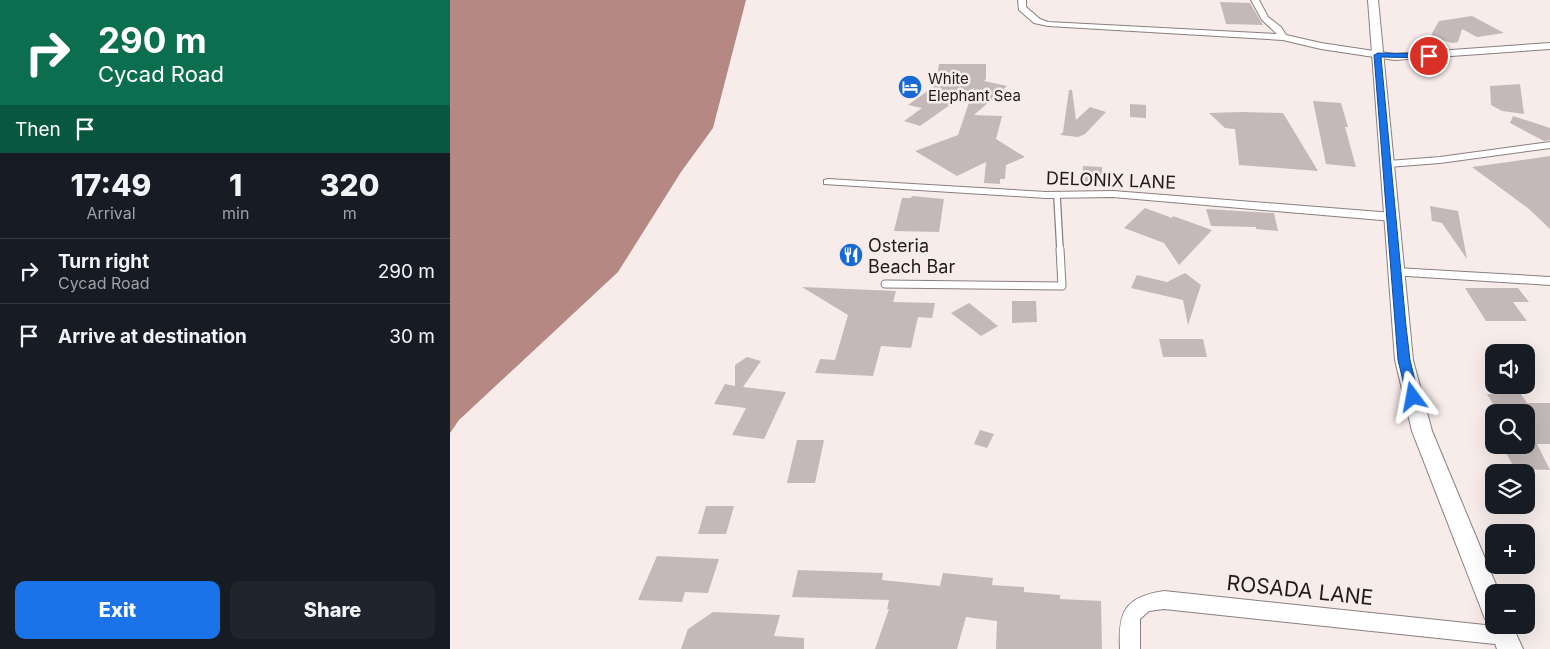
<!DOCTYPE html>
<html lang="en">
<head>
<meta charset="utf-8">
<style>
  :root { --surface:#171b24; --page:#20242c; --text:#f1f3f6; --muted:#9ea1a6; --line:#363941; --accent:#1a73e8 }
  body { margin:0; font-family:Inter,sans-serif; background:var(--page); color:var(--text); height:100vh; display:flex; flex-direction:column; font-size:19px; white-space:nowrap }
  * { box-sizing:border-box; margin:0 }
  p { font-size:16px; color:var(--muted) }
  .icon { flex:none; width:28px; height:28px; fill:none; stroke:currentColor; stroke-width:2; stroke-linecap:round; stroke-linejoin:round }
  .map { position:relative; flex:1; overflow:hidden }
  .side { display:flex; flex-direction:column; background:var(--surface); width:450px }
  .side>* { flex:none }
  .top-card { background:#0b6e4f; color:#fff; overflow:hidden }
  .fabs { position:absolute; left:1035px; top:344px; display:grid; gap:10px }
  .fabs a { display:grid; place-items:center; width:50px; height:50px; border-radius:10px; background:var(--surface); box-shadow:0 5px 20px #0002; font-size:25px }
  .pin { position:absolute; display:grid; place-items:center; width:42px; height:42px; color:#fff; margin:-21px; border:2px solid #fff; border-radius:50%; box-shadow:0 1px 5px #0007 }
  .me { position:absolute; width:55px; margin:-28px; rotate:347deg; stroke-linejoin:round; filter:drop-shadow(0 0 4px #0008) }
  .turn { display:flex; align-items:center; gap:18px; height:105px; padding:0 15px; font-size:22px }
  .turn .icon { width:65px; height:65px; stroke-width:2.5 }
  .turn b { display:block; font-size:35px; line-height:42px }
  .then { display:flex; align-items:center; height:48px; padding:0 15px; background:#0003; gap:10px; font-size:19px }
  .eta { display:flex; justify-content:space-evenly; align-items:center; height:85px; text-align:center }
  .eta b { font-size:30px; font-weight:800; line-height:35px }
  .primary-button { display:flex; gap:10px; margin-top:auto; padding:10px 15px }
  .primary-button a { flex:1; height:58px; border-radius:10px; background:var(--accent); color:#fff; font-size:20px; font-weight:800; line-height:58px; text-align:center }
  .primary-button a+a { background:var(--page); color:var(--text) }
  ul { padding:0; list-style:none }
  li { display:flex; align-items:center; gap:15px; height:65px; padding:0 15px; border-top:1px solid var(--line) }
  li div { flex:1 }
  li b { display:block; font-size:19px }
  li em { font-style:normal }
  main { display:flex; flex:1; min-height:0 }
  .map>svg:first-child { display:block }
  .water { fill:#b58883 }
  .building { fill:#c4b9b8 }
  .lines { fill:none; stroke-linecap:round; stroke-linejoin:round }
  .service-far1-casing { stroke:#897f7e; stroke-width:8 }
  .service-casing { stroke:#897f7e; stroke-width:9 }
  .minor-casing { stroke:#897f7e; stroke-width:2 }
  .tertiary-casing { stroke:#897f7e; stroke-width:2 }
  .service-far1 { stroke:#fff; stroke-width:5.5 }
  .service { stroke:#fff; stroke-width:7 }
  .minor { fill:#fff; fill-rule:evenodd }
  .tertiary { fill:#fff; fill-rule:evenodd }
  .route { fill:#1a73e8; stroke:#114b97 }
  .labels { text-anchor:middle; dominant-baseline:central; stroke-width:5; stroke-linejoin:round; paint-order:stroke }
  .far-poi-label { font-size:15px; fill:#1f1c1b; stroke:#f7ecea; text-anchor:start }
  .street-label { font-size:18px; fill:#1f1c1b; stroke:#f7ecea }
  .poi-label { font-size:18px; fill:#1f1c1b; stroke:#f7ecea; text-anchor:start }
  .near-street-label { font-size:21px; fill:#1f1c1b; stroke:#f7ecea }
</style>
</head>
<body>
<main>
<section class="side">
<div class="top-card">
<div class="turn"><svg class="icon" aria-label="right" viewBox="0 0 24 24"><path d="M7 20v-9h11M14 6l5 5-5 5"/></svg><div><b>290 m</b>Cycad Road</div></div>
<div class="then">Then<svg class="icon" aria-label="arrive" viewBox="0 0 24 24"><path d="M6 21V4h12l-3 4 3 4H6"/></svg></div>
</div>
<div class="eta">
<div><b>17:49</b><p>Arrival</p></div>
<div><b>1</b><p>min</p></div>
<div><b>320</b><p>m</p></div>
</div>
<ul>
<li><svg class="icon" aria-label="right" viewBox="0 0 24 24"><path d="M7 20v-9h11M14 6l5 5-5 5"/></svg><div><b>Turn right</b><p>Cycad Road</p></div><em>290 m</em></li>
<li><svg class="icon" aria-label="arrive" viewBox="0 0 24 24"><path d="M6 21V4h12l-3 4 3 4H6"/></svg><div><b>Arrive at destination</b></div><em>30 m</em></li>
</ul>
<div class="primary-button"><a>Exit</a><a>Share</a></div>
</section>
<div class="map">
<svg width="1100" height="649" viewBox="0 0 1100 649">
  <rect width="100%" height="100%" fill="#f7ecea"/>
  <path class="water" d="M0,0H296L263,128L231,172L168,272L9,420L0,433Z"/>
  <g class="building">
    <path d="M770,2L800,3L813,25L776,24Z"/>
    <path d="M1022,16L1054,33L1027,37L1012,29L1008,42L1002,43L980,37L989,21Z"/>
    <path d="M489,64H536V79L534,81L557,86L524,115L552,116L546,139L575,157L556,165L555,179H550V184L534,183L536,162L507,176L465,151L508,135L524,88L470,126L454,121L472,108L458,105L486,85Z"/>
    <path d="M1070,84L1074,114L1052,111L1041,105L1040,86Z"/>
    <path d="M619,90H622L626,120L640,107L656,112L635,134L628,137L610,135L613,132Z"/>
    <path d="M863,101L891,103L898,127H895L906,167L876,164Z"/>
    <path d="M680,104L696,105V118L680,117Z"/>
    <path d="M791,112L833,113L868,171L789,165L785,129L775,128L759,113Z"/>
    <path d="M1063,116L1100,128V140L1094,141L1060,123Z"/>
    <path d="M1100,156V229L1079,209L1022,167Z"/>
    <path d="M633,166L652,167V186L632,185Z"/>
    <path d="M462,196L494,199L489,232L444,231L452,198H461Z"/>
    <path d="M980,206L1008,211L1017,259L992,223L982,221Z"/>
    <path d="M695,208L722,218L723,216L762,230L729,265L714,243L674,228Z"/>
    <path d="M756,209L824,213L828,231L806,229V227L761,226Z"/>
    <path d="M735,273L751,285L738,325L733,300L681,288L687,275L717,282Z"/>
    <path d="M352,287L446,291L443,302L485,303L482,318L468,317L461,348L431,346L423,376L365,373L370,359L385,360L398,315Z"/>
    <path d="M1015,288H1068L1079,302H1063L1077,321H1036Z"/>
    <path d="M562,301H586L587,322L562,323Z"/>
    <path d="M519,303L548,326L531,336L501,313Z"/>
    <path d="M709,339H753L757,357H713Z"/>
    <path d="M297,357L311,361L293,387L336,392L314,439L282,435L296,408L264,404L275,384L285,386V365Z"/>
    <path d="M1037,394H1071L1077,403H1100V444H1087L1100,470L1065,469L1052,446H1076V412H1048Z"/>
    <path d="M530,430L544,434L537,448L524,444Z"/>
    <path d="M347,440H374L365,483H337Z"/>
    <path d="M256,506H284L276,534H248Z"/>
    <path d="M207,556L269,559L258,593L235,592L232,602L188,600Z"/>
    <path d="M348,570L433,573L432,580L490,586L493,573L543,578L542,585L574,587V592L610,595V599L651,601L652,649H546L547,621L516,617L507,649H425L439,609H437L439,600L342,597Z"/>
    <path d="M263,612L330,615L324,636L354,638V649H231L238,629Z"/>
  </g>
  <g class="lines">
    <g class="service-far1-casing">
      <path id="service-far1" d="M607,196L610,250"/>
    </g>
    <g class="service-casing">
      <path id="service" d="M435,284L612,286L610,249"/>
    </g>
    <g class="minor-casing">
      <g id="minor">
        <path d="M568,0H576V7L590,19L598,22L827,34L812,20L801,0H809L818,17L831,27L836,35L871,43L944,54L1100,43V49L944,60L871,49L833,40L598,26L584,23L569,10Z"/>
        <path d="M1100,142V148L990,163L938,167L933,164L938,161L990,157Z"/>
        <path d="M378,179L596,192L663,191L943,213L949,217L943,221L663,197L596,198L374,184V180Z"/>
        <path d="M946,268L1100,277V285L941,275L940,272Z"/>
        <path d="M714,591L1054,627L1061,629L1064,636L1061,643L1054,645L714,609L699,611L690,619V649H670C668,611 675,597 714,591Z"/>
      </g>
    </g>
    <g class="tertiary-casing">
      <path id="tertiary" d="M918,0H928L963,360L982,431L1049,592H1044V625H1062L1073,649H1047L1038,625L1040,621L1035,619L1032,611L962,431L945,360Z"/>
    </g>
    <use href="#service-far1" class="service-far1"/>
    <use href="#service" class="service"/>
    <use href="#minor" class="minor"/>
    <use href="#tertiary" class="tertiary"/>
  </g>
  <path class="route" d="M928,53L979,54L982,56L979,58L931,57L956,326L960,360L969,397L963,402L957,397L948,360L924,55Z"/>
  <defs>
    <g id="hotel-disc" transform="scale(1.25)"><circle r="9.5" fill="#1869d3" stroke="#f7ecea"/><path d="M-6-4.5h1.5V1H6V5H4.5V3h-9V5H-6ZM-4 0a1.8 1.8 0 1 1 3.6 0ZM.5 0V-2.5h3Q6-2.5 6 0Z" fill="#fff"/></g>
    <g id="restaurant-disc" transform="scale(1.25)"><circle r="9.5" fill="#1869d3" stroke="#f7ecea"/><path d="M-5-6h1v4h1v-4h1v4h1v-4h1v5L-1.5 .5V6h-2V.5L-5-1ZM5-6V6H3V1.5H1.5Q1.5-4 5-6Z" fill="#fff"/></g>
  </defs>
  <g fill-rule="evenodd">
    <use href="#hotel-disc" x="460" y="87"/>
    <use href="#restaurant-disc" x="401" y="255"/>
  </g>
  <g class="labels">
    <g class="far-poi-label">
      <text x="478" y="78">White<tspan x="478" dy="17">Elephant Sea</tspan></text>
    </g>
    <g class="street-label">
      <text transform="translate(661 180) rotate(2)">DELONIX LANE</text>
    </g>
    <g class="poi-label">
      <text x="418" y="245">Osteria<tspan x="418" dy="21">Beach Bar</tspan></text>
    </g>
    <g class="near-street-label">
      <text transform="translate(850 590) rotate(6)">ROSADA LANE</text>
    </g>
  </g>
</svg>
<div class="fabs">
<a><svg class="icon" aria-label="sound" viewBox="0 0 24 24"><path d="M4 9h4l5-4v14l-5-4H4zM17 9q2 3 0 6"/></svg></a>
<a><svg class="icon" aria-label="search" viewBox="0 0 24 24"><circle cx="10" cy="10" r="6"/><path d="M15 15l6 6"/></svg></a>
<a><svg class="icon" aria-label="layers" viewBox="0 0 24 24"><path d="M12 4l9 5-9 5-9-5zM3 14l9 5 9-5"/></svg></a>
<a>+</a>
<a>−</a>
</div>
<div class="pin" style="left:979px;top:56px;background:#d93025"><svg class="icon" aria-label="arrive" viewBox="0 0 24 24"><path d="M6 21V4h12l-3 4 3 4H6"/></svg></div>
<svg class="me" style="left:963px;top:397px" viewBox="-20 -20 40 40"><path d="M0-17L14 15 0 8-14 15z" fill="#1a73e8" stroke="#fff" stroke-width="4"/></svg>
</div>
</main>
</body>
</html>
